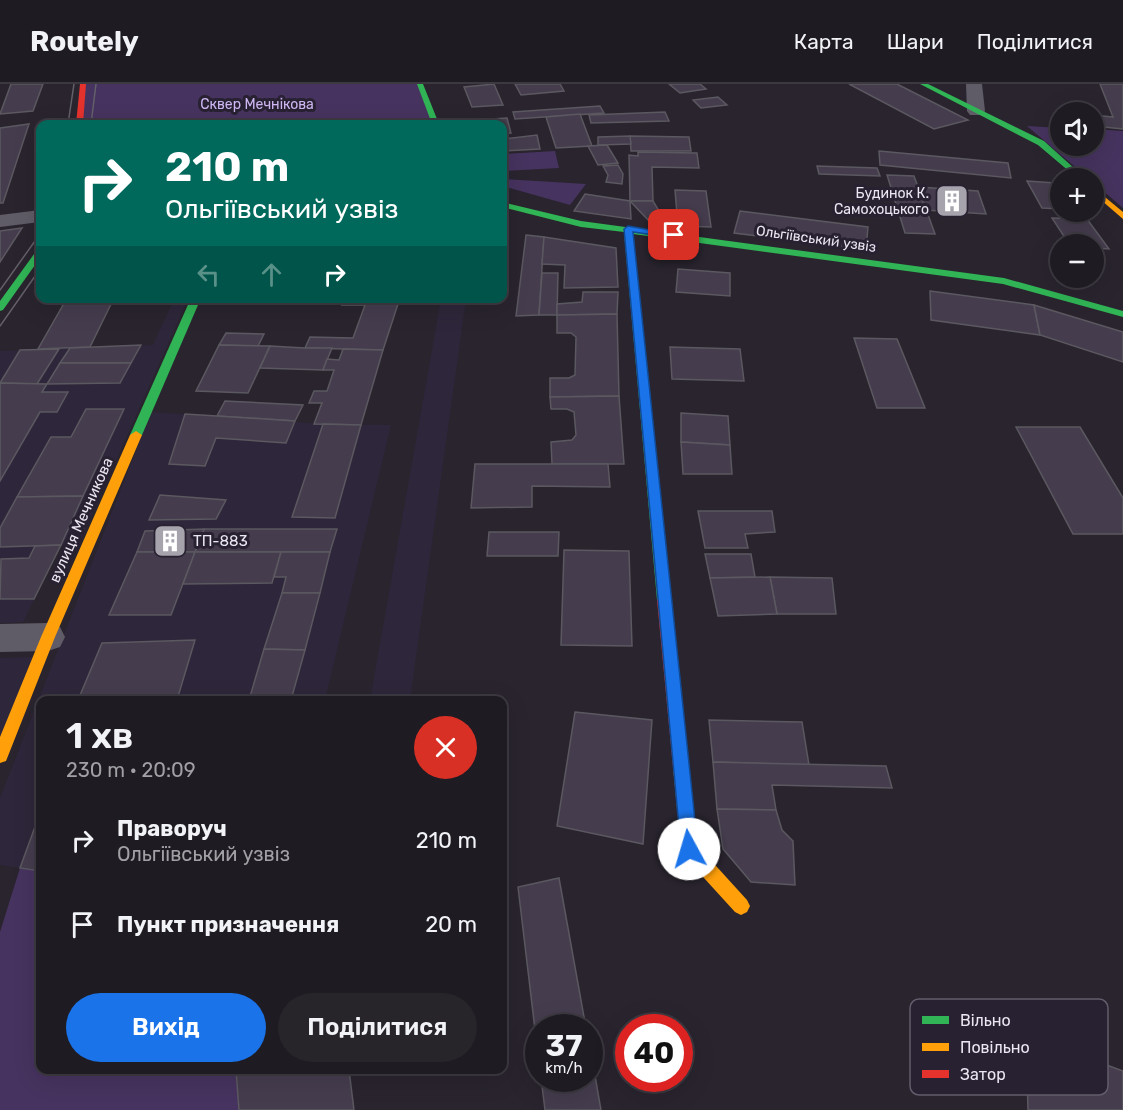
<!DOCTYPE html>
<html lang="uk">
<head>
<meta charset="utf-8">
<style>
  :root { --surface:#1f1b22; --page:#27242a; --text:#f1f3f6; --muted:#a1a1a5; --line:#3c3940; --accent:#1a73e8 }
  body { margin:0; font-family:Rubik,sans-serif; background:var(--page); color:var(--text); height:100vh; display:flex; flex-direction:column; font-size:22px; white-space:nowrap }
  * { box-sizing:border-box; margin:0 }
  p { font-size:20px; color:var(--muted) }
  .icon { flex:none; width:33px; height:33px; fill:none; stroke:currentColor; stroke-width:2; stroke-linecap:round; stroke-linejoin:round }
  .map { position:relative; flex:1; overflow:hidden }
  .side { position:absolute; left:36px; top:612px; width:471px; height:378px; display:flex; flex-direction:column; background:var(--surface); border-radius:12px; box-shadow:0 6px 24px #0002,0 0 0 2px var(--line) }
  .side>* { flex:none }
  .banner { position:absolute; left:36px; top:36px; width:471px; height:183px; border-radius:12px; box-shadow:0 6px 24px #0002,0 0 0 2px var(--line); background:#00695c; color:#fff; overflow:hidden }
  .tools { position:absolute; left:1050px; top:18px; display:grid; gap:12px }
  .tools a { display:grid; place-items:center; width:54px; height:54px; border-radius:50%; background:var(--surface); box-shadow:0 6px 24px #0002,0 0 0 2px var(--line); font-size:30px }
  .speed { position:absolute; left:525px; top:930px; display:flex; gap:12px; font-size:30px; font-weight:700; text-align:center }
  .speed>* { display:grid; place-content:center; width:78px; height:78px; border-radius:50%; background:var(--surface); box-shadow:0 6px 24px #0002,0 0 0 2px var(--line); line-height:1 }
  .speed small { font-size:15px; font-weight:400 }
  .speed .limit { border:9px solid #d22; background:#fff; color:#111 }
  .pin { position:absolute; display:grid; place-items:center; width:51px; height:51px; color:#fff; margin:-26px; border-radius:12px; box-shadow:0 3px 9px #0006 }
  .me { position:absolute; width:66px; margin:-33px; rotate:354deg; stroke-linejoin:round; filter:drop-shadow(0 0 4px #0008) }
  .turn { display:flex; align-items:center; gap:21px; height:126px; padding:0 30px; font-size:27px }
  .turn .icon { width:78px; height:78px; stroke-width:2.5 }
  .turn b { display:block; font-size:42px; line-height:51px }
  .lanes { display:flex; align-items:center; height:57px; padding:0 30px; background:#0003; justify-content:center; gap:30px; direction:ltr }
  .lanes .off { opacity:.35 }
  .round { display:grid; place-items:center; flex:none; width:63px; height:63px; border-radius:32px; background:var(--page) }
  .head { display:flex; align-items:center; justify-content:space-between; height:102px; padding:0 30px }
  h1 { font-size:36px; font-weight:600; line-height:45px }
  .action { display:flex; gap:12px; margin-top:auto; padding:12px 30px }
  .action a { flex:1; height:69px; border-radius:36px; background:var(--accent); color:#fff; font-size:24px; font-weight:600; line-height:69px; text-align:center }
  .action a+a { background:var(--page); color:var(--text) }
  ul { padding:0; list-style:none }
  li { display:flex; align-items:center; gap:18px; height:84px; padding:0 30px }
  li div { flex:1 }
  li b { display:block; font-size:22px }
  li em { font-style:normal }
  header { display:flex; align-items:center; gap:36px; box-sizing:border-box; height:84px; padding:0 30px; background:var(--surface); border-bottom:2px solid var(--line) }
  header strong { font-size:28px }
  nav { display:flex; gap:33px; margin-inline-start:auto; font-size:21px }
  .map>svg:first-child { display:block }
  .built { fill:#2e263a }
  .green { fill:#46335f }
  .building { fill:#453d4e; stroke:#5b5860; stroke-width:1.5 }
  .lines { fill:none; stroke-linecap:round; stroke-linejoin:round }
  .street { fill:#605c67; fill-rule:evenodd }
  .fast { fill:#30b455; fill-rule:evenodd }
  .slow { fill:#ff9f0a; fill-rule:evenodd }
  .jam { fill:#e5322d; fill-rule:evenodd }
  .tram { stroke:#636068; stroke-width:1.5 }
  .route { fill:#1a73e8; stroke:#114b97; stroke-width:1.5 }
  .labels { text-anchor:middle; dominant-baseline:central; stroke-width:6; stroke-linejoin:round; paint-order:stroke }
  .far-park-label { font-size:14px; fill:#ceb7f2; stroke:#282131 }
  .far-poi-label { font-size:14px; fill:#ebe7f2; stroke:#282131; text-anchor:end }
  .far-street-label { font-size:14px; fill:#ebe7f2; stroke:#282131 }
  .street-label { font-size:15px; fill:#ebe7f2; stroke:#282131 }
  .poi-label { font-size:15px; fill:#ebe7f2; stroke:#282131; text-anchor:start }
  .key { fill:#282131; stroke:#625c6b; stroke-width:1.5 }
  .key-label { font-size:16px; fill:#ebe7f2 }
</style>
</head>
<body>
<header>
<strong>Routely</strong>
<nav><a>Карта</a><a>Шари</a><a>Поділитися</a></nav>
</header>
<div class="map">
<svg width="1123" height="1026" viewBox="0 0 1123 1026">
  <rect width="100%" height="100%" fill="#29242e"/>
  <g class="built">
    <path d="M174,215H188L79,460L61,461L23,538L0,539V267L153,261Z"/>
    <path d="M441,215H466L410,616H370Z"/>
    <path d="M151,328L323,340L391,341L325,616H40V787L0,781V714Z"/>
    <path d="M33,573L0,654V574Z"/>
  </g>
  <g class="green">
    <path d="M83,0H420L436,40H79Z"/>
    <path d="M1027,42L1060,44V62H1094V45L1123,47V124L1094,99V94H1088Z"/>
    <path d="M555,67L559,84L503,87V70Z"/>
    <path d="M503,95L586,100L570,121L503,102Z"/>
    <path d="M20,784L40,787V986H236L239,1026H0V848Z"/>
  </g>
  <g class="building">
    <path d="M11,0H43L33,27L0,30Z"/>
    <path d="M494,0L503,21L472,23L464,3Z"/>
    <path d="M515,0H560L564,7L521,11Z"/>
    <path d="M669,0H700L706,5L680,9Z"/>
    <path d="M849,0H897L968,36L934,45Z"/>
    <path d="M1100,0H1123V45L1094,42V31L1113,33Z"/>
    <path d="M718,13L727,21L701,24L693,16Z"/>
    <path d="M600,22L604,29L515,35L513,28Z"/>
    <path d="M665,28L669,37L591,39L589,31Z"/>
    <path d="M580,30L592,62L556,64L546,33Z"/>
    <path d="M507,34L511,49L502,50V40H478L477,36Z"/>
    <path d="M29,40L3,119H0V44Z"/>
    <path d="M537,51L540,65L502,67V52L504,55Z"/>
    <path d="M630,52L689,53L691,67H631Z"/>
    <path d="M630,52L631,60L598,61V53Z"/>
    <path d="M607,61L618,79L598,81L588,62Z"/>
    <path d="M879,67L1008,79L1011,94L880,81Z"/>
    <path d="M638,68L697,69L699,84L652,83L653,117H630L629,71L638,72Z"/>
    <path d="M618,81L623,90L622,100L606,98L608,91L603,82Z"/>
    <path d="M817,82L877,84L880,92L819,90Z"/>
    <path d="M887,91L914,92L935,150L905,149Z"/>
    <path d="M1027,97L1056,99L1060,107V125L1042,124Z"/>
    <path d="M919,103L978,107L986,130L925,126Z"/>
    <path d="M675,106L706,107L711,143L678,142Z"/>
    <path d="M585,110L630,117L631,135L574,127Z"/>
    <path d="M630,117H653L667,140L650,138Z"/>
    <path d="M740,127L868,143L866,166L734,149Z"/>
    <path d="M1052,134L1087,135L1109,165L1094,164V160H1069Z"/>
    <path d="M22,144L0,178V147Z"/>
    <path d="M526,151L544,153L539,231L516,232Z"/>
    <path d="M544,153L616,164L618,203L564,204L565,181L542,180Z"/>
    <path d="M678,185L730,189V212L676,208Z"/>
    <path d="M542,189H558L557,231H539Z"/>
    <path d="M930,207L1034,221L1040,251L931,236Z"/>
    <path d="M583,208H618L617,230L557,231V220L582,218Z"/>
    <path d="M67,214H114L90,263L38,265Z"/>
    <path d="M345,214H400L383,266L305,264L310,253L353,254L365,221H342Z"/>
    <path d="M1034,221L1123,248V278L1040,251Z"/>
    <path d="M617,230L619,312L550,313V294H569L575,291L576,253L571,249H557V231Z"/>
    <path d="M226,249L264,250L258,262L219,261Z"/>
    <path d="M854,254L897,255L925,324H877Z"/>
    <path d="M141,261L131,279H60L70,264Z"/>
    <path d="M219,261L270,262L248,309L196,307Z"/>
    <path d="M270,262L305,264H332L323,286L260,284Z"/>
    <path d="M670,263L740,265L744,297L672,295Z"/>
    <path d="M59,265L37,300L0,299L20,266Z"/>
    <path d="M343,265L383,266L361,341L314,340L322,319H309L314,307H327L334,286H323L327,275L339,276Z"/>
    <path d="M60,279H131L120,299L47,300Z"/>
    <path d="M0,299L47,300L42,308H68L57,328H40L0,397Z"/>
    <path d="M619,312L624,380H552L551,358L572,356L576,351L574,328L567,325H551L550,313Z"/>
    <path d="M225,317L303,321L295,337L217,332Z"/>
    <path d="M86,325H124L83,412L17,413L51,353H71Z"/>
    <path d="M681,329L728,332L730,361L681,358Z"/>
    <path d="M185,330L217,332L295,337L286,359L216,354L205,382L169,380Z"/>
    <path d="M323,340L361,341L335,434L292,433Z"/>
    <path d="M1016,343H1080L1123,414V450H1073Z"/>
    <path d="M681,358L730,361L732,390H683Z"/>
    <path d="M475,380H608L610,403L532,402V423L471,424Z"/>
    <path d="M160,411L226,416L216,435L149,436Z"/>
    <path d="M83,412L61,461L0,463V444L17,413Z"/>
    <path d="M698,427H772L775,448L745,450L748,464H705Z"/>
    <path d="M204,445H337L330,468H195Z"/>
    <path d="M204,445L195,468H137L145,447Z"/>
    <path d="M489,448H559L558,472H487Z"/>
    <path d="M61,461L34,515H0L1,475L29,474L35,462Z"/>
    <path d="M564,466L629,467L632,562L561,561Z"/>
    <path d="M137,468H195L171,531H109Z"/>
    <path d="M195,468H281L272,499L183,500Z"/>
    <path d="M281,468H330L320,509H282L286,493H274Z"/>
    <path d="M705,470H751L755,493L710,494Z"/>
    <path d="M770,493L832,494L836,530H777Z"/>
    <path d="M770,493L777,530L718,532L710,494Z"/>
    <path d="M282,509H320L305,566L264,565Z"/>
    <path d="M195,556L177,616H78L102,559Z"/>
    <path d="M264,565L305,566L291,616H249Z"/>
    <path d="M575,628L652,636L643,760L557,742Z"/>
    <path d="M709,636L802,638L809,681L713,678Z"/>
    <path d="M713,678L886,682L892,704L772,701L776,726L717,725Z"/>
    <path d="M717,725L776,726L782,746L793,757L795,801L751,798L723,765Z"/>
    <path d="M40,729V787L20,784Z"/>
    <path d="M559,794L586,944H538V971L518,803Z"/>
    <path d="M1026,951L1123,987V1026H1028Z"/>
    <path d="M590,963L601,1026H545L541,994H590Z"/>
    <path d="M236,986H349L354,1026H239Z"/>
  </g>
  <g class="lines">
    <g class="street">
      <path d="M966,0H982L985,27L982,31H970L967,27Z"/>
      <path d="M40,126V138L0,143V131Z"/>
      <path d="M48,539L60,543L65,553L60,563L48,567L0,568V540Z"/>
    </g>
    <g class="fast">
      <path d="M417,0H423L439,40H432Z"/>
      <path d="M920,0H928L1044,57L1085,94H1077L1038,61Z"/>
      <path d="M502,118L581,137L1004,194L1123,227V233L1003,200L633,150L671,516L669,520H659L657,516L624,148L581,143L502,123Z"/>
      <path d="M40,165V174L3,226L0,227V217L37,166Z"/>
      <path d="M191,214H201L142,351L140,354H132L130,351Z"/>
    </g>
    <g class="slow">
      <path d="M1094,104L1123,128V135L1094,110Z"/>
      <path d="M136,347L142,351L55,553L8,672L6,677L0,679V653L41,553L130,351Z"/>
      <path d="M681,676L687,678L689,683L697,761L747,816L750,822L747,828L741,831L735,828L683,771L681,765L673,683L675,678Z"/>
    </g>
    <g class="jam">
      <path d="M80,0H86L83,40H76Z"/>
      <path d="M664,511L669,512L671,516L689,683L687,688L681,690L675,688L673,683L657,516L659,512Z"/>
    </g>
    <g class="tram">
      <path d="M68,40L74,0"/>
      <path d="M91,40L96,0"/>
      <path d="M0,206L40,150"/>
      <path d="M0,242L40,185"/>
    </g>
  </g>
  <path class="route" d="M628,142L678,151L674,154L633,148L698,765L695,771L689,773L683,771L681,765L624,145Z"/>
  <defs>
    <g id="building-square" transform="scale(1.725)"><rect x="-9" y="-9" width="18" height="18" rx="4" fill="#a7a3ad" stroke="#282131"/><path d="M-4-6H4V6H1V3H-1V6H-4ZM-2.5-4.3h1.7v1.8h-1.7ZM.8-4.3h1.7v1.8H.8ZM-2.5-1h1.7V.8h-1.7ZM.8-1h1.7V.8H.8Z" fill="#fff"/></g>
  </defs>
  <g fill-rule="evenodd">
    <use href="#building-square" x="952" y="117"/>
    <use href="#building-square" x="170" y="457"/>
  </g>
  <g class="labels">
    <g class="far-park-label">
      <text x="257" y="20">Сквер Мечнікова</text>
    </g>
    <g class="far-poi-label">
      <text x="929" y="109">Будинок К.<tspan x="929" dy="16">Самохоцького</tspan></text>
    </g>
    <g class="far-street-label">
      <text transform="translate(816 155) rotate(8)">Ольгіївський узвіз</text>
    </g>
    <g class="street-label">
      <text transform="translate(81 436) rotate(-66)">вулиця Мечникова</text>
    </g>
    <g class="poi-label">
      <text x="193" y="457">ТП-883</text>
    </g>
  </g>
  <rect x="910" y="915" width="198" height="96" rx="9" class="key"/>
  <rect x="922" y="932" width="27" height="8" fill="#30b455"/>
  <rect x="922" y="959" width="27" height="8" fill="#ff9f0a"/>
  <rect x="922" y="986" width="27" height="8" fill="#e5322d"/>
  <g class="key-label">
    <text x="960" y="942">Вільно</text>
    <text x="960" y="969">Повільно</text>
    <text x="960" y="996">Затор</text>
  </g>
</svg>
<div class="tools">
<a><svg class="icon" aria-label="sound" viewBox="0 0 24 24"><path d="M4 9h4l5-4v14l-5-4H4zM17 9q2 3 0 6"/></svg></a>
<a>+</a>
<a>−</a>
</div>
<div class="speed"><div>37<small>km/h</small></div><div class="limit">40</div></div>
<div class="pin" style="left:674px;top:151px;background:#d93025"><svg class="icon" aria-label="arrive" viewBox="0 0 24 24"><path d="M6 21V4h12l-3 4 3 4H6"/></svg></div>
<svg class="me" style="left:689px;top:765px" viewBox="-20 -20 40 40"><circle r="19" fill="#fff"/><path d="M0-13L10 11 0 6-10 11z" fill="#1a73e8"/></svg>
<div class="banner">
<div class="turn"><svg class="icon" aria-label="right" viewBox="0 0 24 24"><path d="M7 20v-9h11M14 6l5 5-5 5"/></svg><div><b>210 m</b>Ольгіївський узвіз</div></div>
<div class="lanes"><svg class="icon off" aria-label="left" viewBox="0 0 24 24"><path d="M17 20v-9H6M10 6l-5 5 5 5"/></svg><svg class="icon off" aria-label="ahead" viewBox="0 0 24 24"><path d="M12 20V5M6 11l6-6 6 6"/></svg><svg class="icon" aria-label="right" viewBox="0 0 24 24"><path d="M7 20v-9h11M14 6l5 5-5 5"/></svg></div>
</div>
<section class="side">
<div class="head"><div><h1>1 хв</h1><p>230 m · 20:09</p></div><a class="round" style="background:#d93025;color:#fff"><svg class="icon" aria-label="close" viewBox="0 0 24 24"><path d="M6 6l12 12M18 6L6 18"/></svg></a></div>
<ul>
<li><svg class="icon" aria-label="right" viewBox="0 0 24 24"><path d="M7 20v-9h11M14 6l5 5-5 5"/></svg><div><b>Праворуч</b><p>Ольгіївський узвіз</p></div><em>210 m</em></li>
<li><svg class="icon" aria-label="arrive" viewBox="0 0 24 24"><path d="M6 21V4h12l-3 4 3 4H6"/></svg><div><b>Пункт призначення</b></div><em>20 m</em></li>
</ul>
<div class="action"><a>Вихід</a><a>Поділитися</a></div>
</section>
</div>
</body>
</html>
